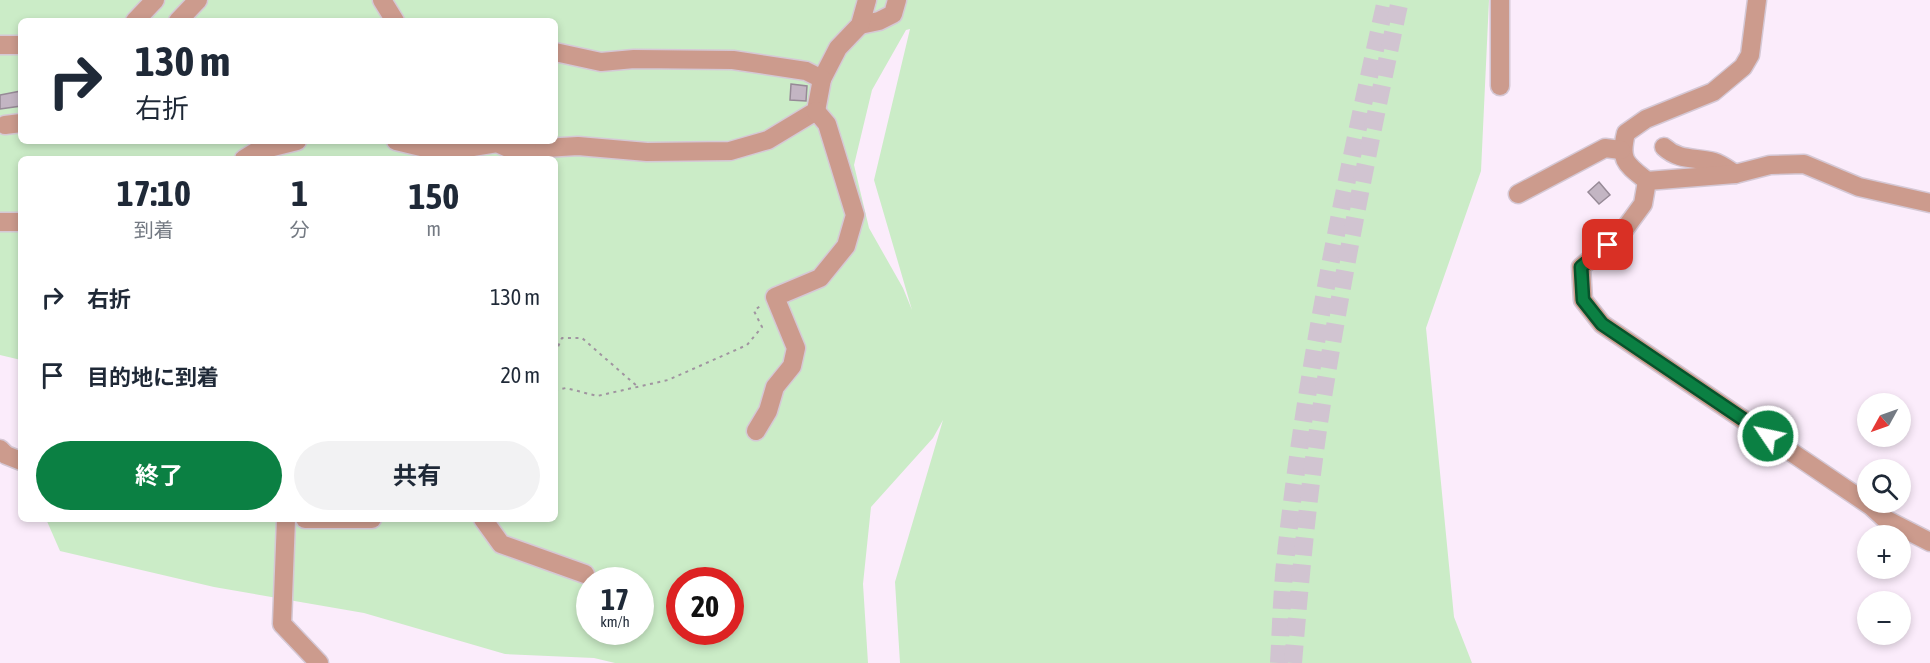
<!DOCTYPE html>
<html lang="ja">
<head>
<meta charset="utf-8">
<style>
  :root { --surface:#fff; --page:#f2f2f3; --text:#1f2937; --muted:#747a83; --accent:#0b8043 }
  body { margin:0; font-family:"Asap Condensed","Noto Sans JP",sans-serif; background:var(--page); color:var(--text); height:100vh; display:flex; flex-direction:column; font-size:22px; white-space:nowrap }
  * { box-sizing:border-box; margin:0 }
  p { font-size:20px; color:var(--muted) }
  .icon { flex:none; width:33px; height:33px; fill:none; stroke:currentColor; stroke-width:2; stroke-linecap:round; stroke-linejoin:round }
  .map { position:relative; flex:1; overflow:hidden }
  .drawer { position:absolute; left:18px; top:156px; width:540px; height:366px; display:flex; flex-direction:column; background:var(--surface); border-radius:9px; box-shadow:0 3px 9px #0003 }
  .drawer>* { flex:none }
  .hud { position:absolute; left:18px; top:18px; width:540px; height:126px; border-radius:9px; box-shadow:0 3px 9px #0003; background:#fff; color:var(--text); overflow:hidden }
  .needle { width:39px; rotate:230deg }
  .tools { position:absolute; left:1857px; top:393px; display:grid; gap:12px }
  .tools a { display:grid; place-items:center; width:54px; height:54px; border-radius:50%; background:var(--surface); box-shadow:0 3px 9px #0003; font-size:30px }
  .speed { position:absolute; left:576px; top:567px; display:flex; gap:12px; font-size:30px; font-weight:700; text-align:center }
  .speed>* { display:grid; place-content:center; width:78px; height:78px; border-radius:50%; background:var(--surface); box-shadow:0 3px 9px #0003; line-height:1 }
  .speed small { font-size:15px; font-weight:400 }
  .speed .limit { border:9px solid #d22; background:#fff; color:#111 }
  .pin { position:absolute; display:grid; place-items:center; width:51px; height:51px; color:#fff; margin:-26px; border-radius:12px; box-shadow:0 3px 9px #0006 }
  .me { position:absolute; width:66px; margin:-33px; rotate:304deg; stroke-linejoin:round; filter:drop-shadow(0 0 4px #0008) }
  .turn { display:flex; align-items:center; gap:21px; height:126px; padding:0 18px; font-size:27px }
  .turn .icon { width:78px; height:78px; stroke-width:2.5 }
  .turn b { display:block; font-size:42px; line-height:51px }
  .eta { display:flex; justify-content:space-evenly; align-items:center; height:102px; text-align:center }
  .eta b { font-size:36px; font-weight:700; line-height:42px }
  .primary-button { display:flex; gap:12px; margin-top:auto; padding:12px 18px }
  .primary-button a { flex:1; height:69px; border-radius:36px; background:var(--accent); color:#fff; font-size:24px; font-weight:700; line-height:69px; text-align:center }
  .primary-button a+a { background:var(--page); color:var(--text) }
  ul { padding:0; list-style:none }
  li { display:flex; align-items:center; gap:18px; height:78px; padding:0 18px }
  li div { flex:1 }
  li b { display:block; font-size:22px }
  li em { font-style:normal }
  .map>svg:first-child { display:block }
  .green { fill:#cbecc7; fill-rule:evenodd }
  .building { fill:#c3b5c3; stroke:#978a97; stroke-width:1.5 }
  .lines { fill:none; stroke-linecap:round; stroke-linejoin:round }
  .highway-tunnel { stroke:#d1c4d1; stroke-width:18; stroke-dasharray:18 9; stroke-linecap:butt }
  .minor-casing { stroke:#d5c8d5; stroke-width:21 }
  .path { stroke:#a094a0; stroke-width:2; stroke-dasharray:3 4.5; stroke-linecap:butt }
  .minor { stroke:#cc9b8d; stroke-width:18 }
  .route-casing { stroke:#07532c; stroke-width:15 }
  .route { stroke:#0b8043; stroke-width:10 }
</style>
</head>
<body>
<div class="map">
<svg width="1930" height="663" viewBox="0 0 1930 663">
  <rect width="100%" height="100%" fill="#fbecfb"/>
  <path class="green" d="M0,0H1489L1481,171L1426,328L1454,617L1472,663H900L895,582L943,420L933,438L871,507L863,584L868,663H615L594,658L505,654L364,613L214,587L60,551L46,519H555V159H21V360L0,355ZM21,21H555V141H21ZM910,29L874,180L912,310L903,288L869,228L854,165L872,90L906,30ZM590,580H640V632H590ZM680,580H730V632H680Z"/>
  <g class="building">
    <path d="M791,84L807,86L806,101L790,100Z"/>
    <path d="M21,91V106L0,109V95Z"/>
    <path d="M1599,182L1610,195L1599,204L1588,192Z"/>
  </g>
  <g class="lines">
    <g class="highway-tunnel">
      <path d="M1279,663C1281,627 1282,590 1286,554C1306,367 1345,183 1386,0"/>
      <path d="M1293,663C1301,568 1310,473 1326,379C1347,252 1373,126 1400,0"/>
    </g>
    <g class="minor-casing">
      <g id="minor">
        <path d="M382,0L395,21"/>
        <path d="M1500,0V86"/>
        <path d="M135,21L155,0"/>
        <path d="M178,21L198,0"/>
        <path d="M860,25L879,21L893,14L897,0"/>
        <path d="M0,45H21"/>
        <path d="M822,79L838,48L860,25L867,0"/>
        <path d="M5,125L21,123"/>
        <path d="M396,141L442,152L497,143L519,153L544,148L543,141"/>
        <path d="M1664,147C1679,161 1695,157 1714,162C1721,164 1729,170 1735,174"/>
        <path d="M544,148L578,146L647,152L730,151L768,140L816,111L822,79L806,71L733,60L634,59L601,62L555,52"/>
        <path d="M244,159L257,151L297,141"/>
        <path d="M1647,181C1626,164 1619,161 1626,133L1646,119L1713,92L1743,67L1750,55L1757,0"/>
        <path d="M1518,194L1605,148L1621,150"/>
        <path d="M1930,203L1859,187L1804,164L1770,165L1735,174L1647,181L1643,204L1621,234L1581,267L1583,300L1602,324L1871,506L1885,519L1930,542"/>
        <path d="M0,222H21"/>
        <path d="M756,431L768,411L775,387L792,366L796,348L775,297L820,278L846,246L855,215L827,124L816,111"/>
        <path d="M0,449L6,455L21,461"/>
        <path d="M286,519L282,624L319,663"/>
        <path d="M305,519H372"/>
        <path d="M483,519L501,544L585,574"/>
      </g>
    </g>
    <g class="path">
      <path d="M555,353L562,338H582L638,387"/>
      <path d="M555,390L566,388L597,396L668,380L747,345L762,327L754,311L760,306"/>
    </g>
    <use href="#minor" class="minor"/>
  </g>
  <g class="lines">
    <g class="route-casing">
      <path id="route" d="M1608,245L1581,267L1583,300L1602,324L1768,436"/>
    </g>
    <use href="#route" class="route"/>
  </g>
</svg>
<div class="tools">
<a><svg class="needle" viewBox="-14 -14 28 28"><path d="M0-13l5 13h-10z" fill="#e53935"/><path d="M0 13l5-13h-10z" fill="#747a83"/></svg></a>
<a><svg class="icon" aria-label="search" viewBox="0 0 24 24"><circle cx="10" cy="10" r="6"/><path d="M15 15l6 6"/></svg></a>
<a>+</a>
<a>−</a>
</div>
<div class="speed"><div>17<small>km/h</small></div><div class="limit">20</div></div>
<div class="pin" style="left:1608px;top:245px;background:#d93025"><svg class="icon" aria-label="arrive" viewBox="0 0 24 24"><path d="M6 21V4h12l-3 4 3 4H6"/></svg></div>
<svg class="me" style="left:1768px;top:436px" viewBox="-20 -20 40 40"><circle r="17" fill="#0b8043" stroke="#fff" stroke-width="3"/><path d="M0-11L8 9 0 5-8 9z" fill="#fff"/></svg>
<div class="hud">
<div class="turn"><svg class="icon" aria-label="right" viewBox="0 0 24 24"><path d="M7 20v-9h11M14 6l5 5-5 5"/></svg><div><b>130 m</b>右折</div></div>
</div>
<section class="drawer">
<div class="eta">
<div><b>17:10</b><p>到着</p></div>
<div><b>1</b><p>分</p></div>
<div><b>150</b><p>m</p></div>
</div>
<ul>
<li><svg class="icon" aria-label="right" viewBox="0 0 24 24"><path d="M7 20v-9h11M14 6l5 5-5 5"/></svg><div><b>右折</b></div><em>130 m</em></li>
<li><svg class="icon" aria-label="arrive" viewBox="0 0 24 24"><path d="M6 21V4h12l-3 4 3 4H6"/></svg><div><b>目的地に到着</b></div><em>20 m</em></li>
</ul>
<div class="primary-button"><a>終了</a><a>共有</a></div>
</section>
</div>
</body>
</html>
